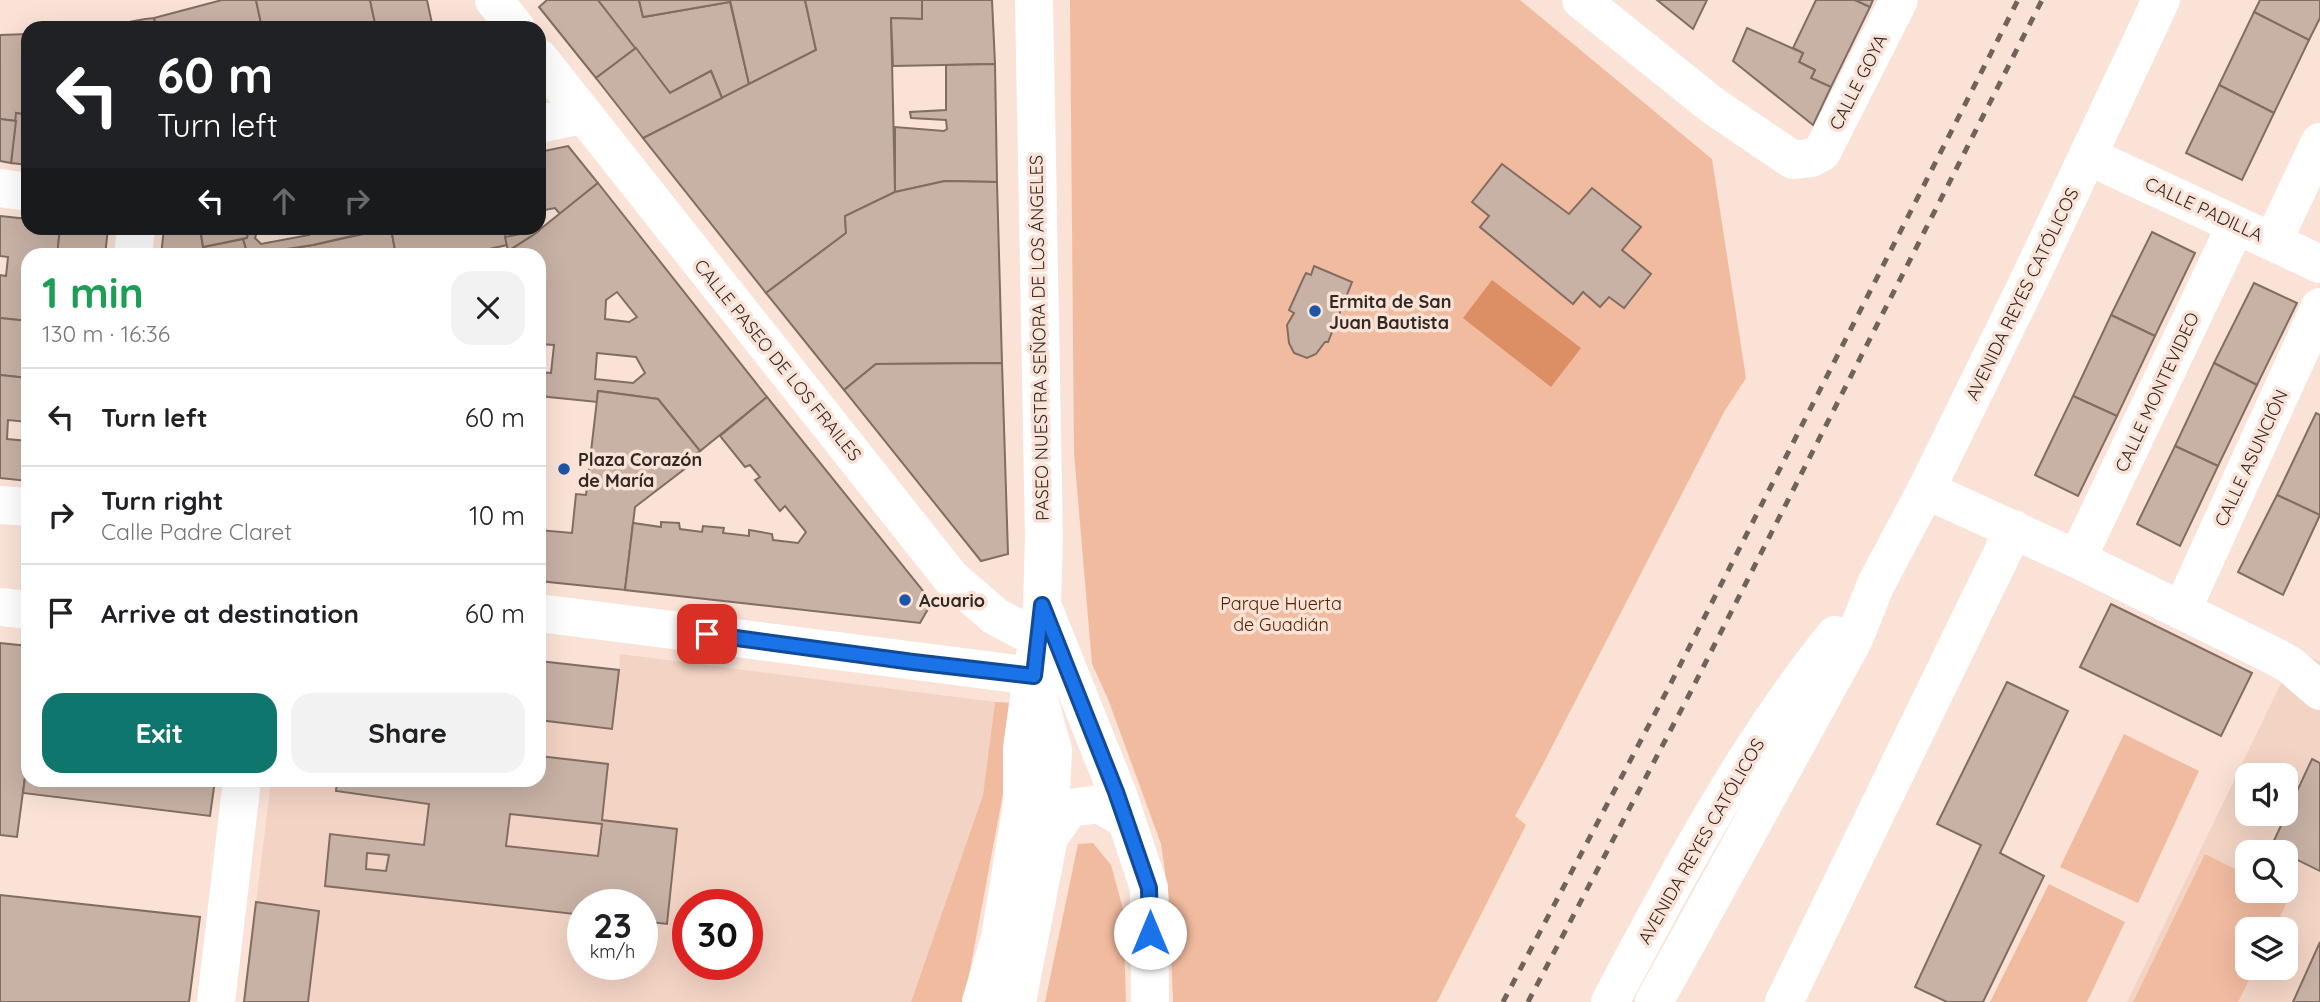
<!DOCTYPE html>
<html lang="en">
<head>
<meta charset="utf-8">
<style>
  :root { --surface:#fff; --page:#f2f2f2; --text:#202124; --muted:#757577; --line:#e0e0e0; --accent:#0f766e }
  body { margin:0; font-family:Quicksand,sans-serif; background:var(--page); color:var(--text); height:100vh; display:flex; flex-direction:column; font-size:26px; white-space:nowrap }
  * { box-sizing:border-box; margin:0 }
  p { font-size:23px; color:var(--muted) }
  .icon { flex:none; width:38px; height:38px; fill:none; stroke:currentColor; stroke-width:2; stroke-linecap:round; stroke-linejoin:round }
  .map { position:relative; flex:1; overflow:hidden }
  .drawer { position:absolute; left:21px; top:248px; width:525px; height:539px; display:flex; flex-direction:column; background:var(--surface); border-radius:21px; box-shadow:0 7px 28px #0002 }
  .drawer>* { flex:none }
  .guide { position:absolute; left:21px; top:21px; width:525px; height:214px; border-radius:21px; box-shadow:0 7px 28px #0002; background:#202124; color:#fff; overflow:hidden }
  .tools { position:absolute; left:2235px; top:763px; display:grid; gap:14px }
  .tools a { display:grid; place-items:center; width:63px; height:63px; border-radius:14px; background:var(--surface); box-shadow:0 7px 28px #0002; font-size:35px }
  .speed { position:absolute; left:567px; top:889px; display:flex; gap:14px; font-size:35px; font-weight:700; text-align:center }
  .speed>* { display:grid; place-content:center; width:91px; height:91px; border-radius:50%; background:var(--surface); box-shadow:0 7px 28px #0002; line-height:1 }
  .speed small { font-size:18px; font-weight:400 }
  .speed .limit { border:10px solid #d22; background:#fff; color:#111 }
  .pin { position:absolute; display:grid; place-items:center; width:60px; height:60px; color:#fff; margin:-30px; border-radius:14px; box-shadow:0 4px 10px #0006 }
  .me { position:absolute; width:77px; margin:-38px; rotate:0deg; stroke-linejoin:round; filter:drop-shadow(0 0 5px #0008) }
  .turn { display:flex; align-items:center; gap:24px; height:147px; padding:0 21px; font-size:32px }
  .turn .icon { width:91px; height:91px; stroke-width:2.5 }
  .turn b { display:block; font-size:49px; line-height:60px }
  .lanes { display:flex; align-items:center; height:66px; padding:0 21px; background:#0003; justify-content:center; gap:35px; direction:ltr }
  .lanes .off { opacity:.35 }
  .round { display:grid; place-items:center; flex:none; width:74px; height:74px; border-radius:21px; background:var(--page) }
  .headline { display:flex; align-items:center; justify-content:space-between; height:119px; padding:0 21px }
  h1 { font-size:42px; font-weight:700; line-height:52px; color:#1e9e55 }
  .button { display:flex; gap:14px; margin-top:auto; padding:14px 21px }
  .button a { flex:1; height:80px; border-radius:21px; background:var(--accent); color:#fff; font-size:28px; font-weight:700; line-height:80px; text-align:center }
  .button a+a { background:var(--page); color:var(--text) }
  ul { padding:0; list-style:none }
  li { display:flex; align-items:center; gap:21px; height:98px; padding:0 21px; border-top:2px solid var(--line) }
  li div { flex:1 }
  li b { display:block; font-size:26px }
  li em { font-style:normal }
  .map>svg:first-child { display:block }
  .built { fill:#f3d4c4; fill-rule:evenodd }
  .green { fill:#f1bb9f }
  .water { fill:#dc8e64 }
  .building { fill:#c8b1a5; stroke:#826d63; stroke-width:2; fill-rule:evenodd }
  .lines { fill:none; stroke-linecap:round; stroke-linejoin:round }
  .minor { stroke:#fff; stroke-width:38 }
  .rail { stroke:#70635c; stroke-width:5; stroke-dasharray:9 9; stroke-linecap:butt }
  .route-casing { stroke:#114b97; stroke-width:18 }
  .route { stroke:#1a73e8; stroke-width:12 }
  .poi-dot { fill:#1d55a7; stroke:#fae2d6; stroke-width:2.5 }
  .labels { text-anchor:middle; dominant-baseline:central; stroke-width:7; stroke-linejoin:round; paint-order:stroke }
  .street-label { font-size:18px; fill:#302823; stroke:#fae2d6 }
  .poi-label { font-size:18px; font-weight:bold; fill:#302823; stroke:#fae2d6; text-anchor:start }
  .park-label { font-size:18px; fill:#552303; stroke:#fae2d6 }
</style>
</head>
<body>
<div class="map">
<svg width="2320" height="1002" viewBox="0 0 2320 1002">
  <rect width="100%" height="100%" fill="#fae2d6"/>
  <g class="built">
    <path d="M2297,650L2320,662V1002H2127ZM2247,775H2286V814H2247ZM2247,852H2286V891H2247ZM2247,929H2286V968H2247Z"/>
    <path d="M620,654L995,702L983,795L911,1002H244L271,781L539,780V661L619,670ZM583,905H642V964H583ZM688,905H747V964H688Z"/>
  </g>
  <g class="green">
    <path d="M1070,0H1520L1712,159L1746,378L1724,412L1541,768L1515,816L1526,825L1437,1002H1173L1169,898L1161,844L1108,699L1092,664L1074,453Z"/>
    <path d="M995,702L1020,703L964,1002H911L983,795Z"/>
    <path d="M2124,734L2199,771L2138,903L2060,867Z"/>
    <path d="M1093,843L1111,865L1123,909L1126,1002H1045L1078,844Z"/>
    <path d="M2205,854L2247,875V891H2279L2290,896L2274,929H2247V968H2255L2238,1002H2133Z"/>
    <path d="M2049,884L2125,922L2087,1002H1990Z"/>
  </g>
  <path class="water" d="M1492,280L1581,348L1551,387L1463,318Z"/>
  <g class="building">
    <path d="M222,0H256L262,28H156L154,18Z"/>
    <path d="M256,0H370L376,28H262Z"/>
    <path d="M370,0H427L433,28H376Z"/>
    <path d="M547,0H598L636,48L596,78L539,7Z"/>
    <path d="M598,0H639L643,17L730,2L749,84L722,98L711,71L670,93Z"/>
    <path d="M639,0H730V2L643,17Z"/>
    <path d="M730,0H805L816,50L749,84Z"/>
    <path d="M805,0H922V19L891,18L895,192L845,216L846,233L766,293L643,138L816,50Z"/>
    <path d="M922,0H992L995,64L893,66L891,18L922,19Z"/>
    <path d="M1657,0H1707L1693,29Z"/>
    <path d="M1816,0H1855L1870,7L1831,87L1811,78L1815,70L1799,62L1803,53L1793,48Z"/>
    <path d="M1855,0H1873L1870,7Z"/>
    <path d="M2260,0H2320V18L2309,40L2254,12Z"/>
    <path d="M2254,12L2309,40L2274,113L2219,85Z"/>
    <path d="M154,18L156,28H97L145,19Z"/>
    <path d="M1747,28L1803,53L1799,62L1815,70L1811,78L1831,87L1813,125L1733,61Z"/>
    <path d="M28,34V115L16,113V121L0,119V35Z"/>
    <path d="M636,48L670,93L711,71L722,98L643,138L596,78Z"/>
    <path d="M995,64L997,182L945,181L895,192V127L944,131L947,129L946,120L911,118L910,112L946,110V65Z"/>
    <path d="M2219,85L2274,113L2242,180L2186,153Z"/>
    <path d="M16,113L28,115V165L11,163Z"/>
    <path d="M0,119L16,121L11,163L0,161Z"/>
    <path d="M568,146L598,183L560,214L555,208L539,211V152Z"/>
    <path d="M1502,164L1569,214L1592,188L1641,227L1622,250L1651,274L1624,308L1609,297L1600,307L1583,292L1573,304L1480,227L1489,216L1472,202Z"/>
    <path d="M945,181L997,182L1002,363L876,364L844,390L766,293L846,233L845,216L895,192Z"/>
    <path d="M598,183L767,397L700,451L658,399L598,391L597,402L539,396V372L551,373L554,345L539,344V256H501L533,235ZM617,292L637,317L629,322L605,319L606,300ZM597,353L636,357L645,373L633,383L595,379Z"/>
    <path d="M0,216L28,219V228H60L57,256H28V259H25L23,277L28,278V321L0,318V275L6,276L8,257L0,256Z"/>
    <path d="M60,228H108L105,256H57Z"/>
    <path d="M164,228H200L203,247L243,239L248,255L313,245L391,228L396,256H161Z"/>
    <path d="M200,228H249L247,238L203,247Z"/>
    <path d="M249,228H258L255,238L261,244L309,235L307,228H386L313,245L248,255L243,239L247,238Z"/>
    <path d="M391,228H504L507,245L458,256H396Z"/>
    <path d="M540,230L533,235L508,251L505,237Z"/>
    <path d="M2152,232L2195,253L2155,336L2111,315Z"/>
    <path d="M1314,266L1352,282L1328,342H1325L1316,354L1307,358L1294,353L1289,343L1287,325L1294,313L1289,310L1303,279L1306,273L1311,275Z"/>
    <path d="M2254,283L2297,303L2257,385L2214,363Z"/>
    <path d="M2111,315L2155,336L2117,416L2073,396Z"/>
    <path d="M0,318L28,321V378L0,375Z"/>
    <path d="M1002,363L1008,554L981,561L844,390L876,364Z"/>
    <path d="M2214,363L2257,385L2218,466L2175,446Z"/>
    <path d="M0,375L28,378V422L8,420L7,439L28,441V481L0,478Z"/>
    <path d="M598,391L658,399L700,451L692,457L695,461L635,507L625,590L539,581V530L572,533L576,494L586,495Z"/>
    <path d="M2073,396L2117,416L2078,496L2035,475Z"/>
    <path d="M767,397L932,602L920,623L625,590L633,523L661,527V522L679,523L680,529L702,532L703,526L724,528L723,533L749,536V530L772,534L773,540L798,543L806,532L785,506L780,511L755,480L760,477L750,465L745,467L720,436Z"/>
    <path d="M2316,413L2320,415V515L2277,495Z"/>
    <path d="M2175,446L2218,466L2180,546L2137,524Z"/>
    <path d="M2277,495L2320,515L2283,595L2238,572Z"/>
    <path d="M2111,604L2252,673L2221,736L2080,667Z"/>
    <path d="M0,643L28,646V754L17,837L0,835Z"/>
    <path d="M539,661L619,670L612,729L539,720Z"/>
    <path d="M2007,682L2068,711L2000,853L2044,876L1983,1002H1947L1915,987L1981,845L1937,824Z"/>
    <path d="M28,754V780H215L210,816L23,793Z"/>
    <path d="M539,756L608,764L602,820L677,829L667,924L642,921V905H583V915L325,886L330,834L424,845L429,804L336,791L337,780H539ZM510,814L602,824L598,856L506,846ZM367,853L389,855L386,871L366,869Z"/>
    <path d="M2312,759L2320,763V871L2271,847Z"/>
    <path d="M0,895L200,917L189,1002H0Z"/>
    <path d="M256,902L319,911L308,1002H244Z"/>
    <path d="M2320,942V1002H2293Z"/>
  </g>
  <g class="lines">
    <g class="minor">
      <path d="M494,0L516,28"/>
      <path d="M1581,0L1712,105L1793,160L1811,158L1822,152L1899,0"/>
      <path d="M539,58L951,578L995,616L1038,639"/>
      <path d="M539,124L583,115"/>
      <path d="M2088,156L2320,264"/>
      <path d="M0,188L28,192"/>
      <path d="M2273,241L2320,142"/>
      <path d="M133,256L136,228"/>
      <path d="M1926,490L2077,559L2274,656L2290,665L2320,691"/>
      <path d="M0,505L28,507"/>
      <path d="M2077,559L2236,225"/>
      <path d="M0,607L28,610"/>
      <path d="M1043,607L1117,792L1149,888L1150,1002"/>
      <path d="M2182,610L2320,307"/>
      <path d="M539,613L1033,676"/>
      <path d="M1049,837L1070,808L1099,804L1125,819"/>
      <path d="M216,1002L242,780"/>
      <path d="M981,1002L1000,938L1022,804V748L1042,605L1044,539L1034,0"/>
      <path d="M1017,1002L1049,837L1053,750L1037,692"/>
      <path d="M1610,1002C1677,875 1745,747 1835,635"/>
      <path d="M1654,1002L1854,639L1876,584L1926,490L2030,278L2161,0"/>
      <path d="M1784,1002L2014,529"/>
    </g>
    <g class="rail">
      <path d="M1503,1002L1670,685L2018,0"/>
      <path d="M1528,1002L1689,695L2042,0"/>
    </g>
  </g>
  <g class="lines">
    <g class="route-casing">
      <path id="route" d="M707,634L913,662L1034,676L1042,605L1116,792L1149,888L1150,933"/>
    </g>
    <use href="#route" class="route"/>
  </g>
  <g class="poi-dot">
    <circle cx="1315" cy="311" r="7"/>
    <circle cx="564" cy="469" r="7"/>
    <circle cx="905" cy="600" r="7"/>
  </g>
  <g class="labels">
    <g class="street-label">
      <text transform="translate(1858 82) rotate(-63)">CALLE GOYA</text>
      <text transform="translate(2204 209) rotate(25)">CALLE PADILLA</text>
      <text transform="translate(2022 294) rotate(-64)">AVENIDA REYES CATÓLICOS</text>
      <text transform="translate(1039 338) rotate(-91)">PASEO NUESTRA SEÑORA DE LOS ÁNGELES</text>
      <text transform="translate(778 360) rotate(51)">CALLE PASEO DE LOS FRAILES</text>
      <text transform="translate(2157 392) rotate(-65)">CALLE MONTEVIDEO</text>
      <text transform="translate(2251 458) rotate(-65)">CALLE ASUNCIÓN</text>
      <text transform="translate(1701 841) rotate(-60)">AVENIDA REYES CATÓLICOS</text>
    </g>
    <g class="poi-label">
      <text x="1329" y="301">Ermita de San<tspan x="1329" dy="21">Juan Bautista</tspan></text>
      <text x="578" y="459">Plaza Corazón<tspan x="578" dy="21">de María</tspan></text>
      <text x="919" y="600">Acuario</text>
    </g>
    <g class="park-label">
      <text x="1281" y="603">Parque Huerta<tspan x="1281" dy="21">de Guadián</tspan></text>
    </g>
  </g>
</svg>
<div class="tools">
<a><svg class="icon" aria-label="sound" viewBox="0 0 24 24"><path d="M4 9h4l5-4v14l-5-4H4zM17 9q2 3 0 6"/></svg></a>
<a><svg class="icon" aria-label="search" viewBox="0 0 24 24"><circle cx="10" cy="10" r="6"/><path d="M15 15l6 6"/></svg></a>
<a><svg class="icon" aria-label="layers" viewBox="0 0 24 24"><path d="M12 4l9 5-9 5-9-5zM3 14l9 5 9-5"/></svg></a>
</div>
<div class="speed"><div>23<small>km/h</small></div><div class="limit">30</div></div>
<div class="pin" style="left:707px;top:634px;background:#d93025"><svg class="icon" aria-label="arrive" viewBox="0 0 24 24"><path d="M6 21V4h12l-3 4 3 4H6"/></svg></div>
<svg class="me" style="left:1150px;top:933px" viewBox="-20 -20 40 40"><circle r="19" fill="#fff"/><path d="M0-13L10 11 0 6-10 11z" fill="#1a73e8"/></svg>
<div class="guide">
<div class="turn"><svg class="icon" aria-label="left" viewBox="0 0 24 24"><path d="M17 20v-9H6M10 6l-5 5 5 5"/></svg><div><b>60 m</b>Turn left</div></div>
<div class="lanes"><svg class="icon" aria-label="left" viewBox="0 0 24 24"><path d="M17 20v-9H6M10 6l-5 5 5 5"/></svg><svg class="icon off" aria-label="ahead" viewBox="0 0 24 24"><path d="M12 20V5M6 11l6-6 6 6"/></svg><svg class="icon off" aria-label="right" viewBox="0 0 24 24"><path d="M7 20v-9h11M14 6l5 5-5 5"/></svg></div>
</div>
<section class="drawer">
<div class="headline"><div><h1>1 min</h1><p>130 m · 16:36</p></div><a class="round"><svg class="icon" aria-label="close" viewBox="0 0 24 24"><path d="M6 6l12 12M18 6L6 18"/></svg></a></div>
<ul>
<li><svg class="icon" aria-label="left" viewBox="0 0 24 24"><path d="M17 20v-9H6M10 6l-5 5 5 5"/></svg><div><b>Turn left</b></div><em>60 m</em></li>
<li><svg class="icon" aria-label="right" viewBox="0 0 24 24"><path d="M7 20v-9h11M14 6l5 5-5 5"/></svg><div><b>Turn right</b><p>Calle Padre Claret</p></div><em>10 m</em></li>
<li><svg class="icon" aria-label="arrive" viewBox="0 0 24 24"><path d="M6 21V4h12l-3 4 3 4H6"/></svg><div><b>Arrive at destination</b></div><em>60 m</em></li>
</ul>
<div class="button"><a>Exit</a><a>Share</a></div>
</section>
</div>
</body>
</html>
